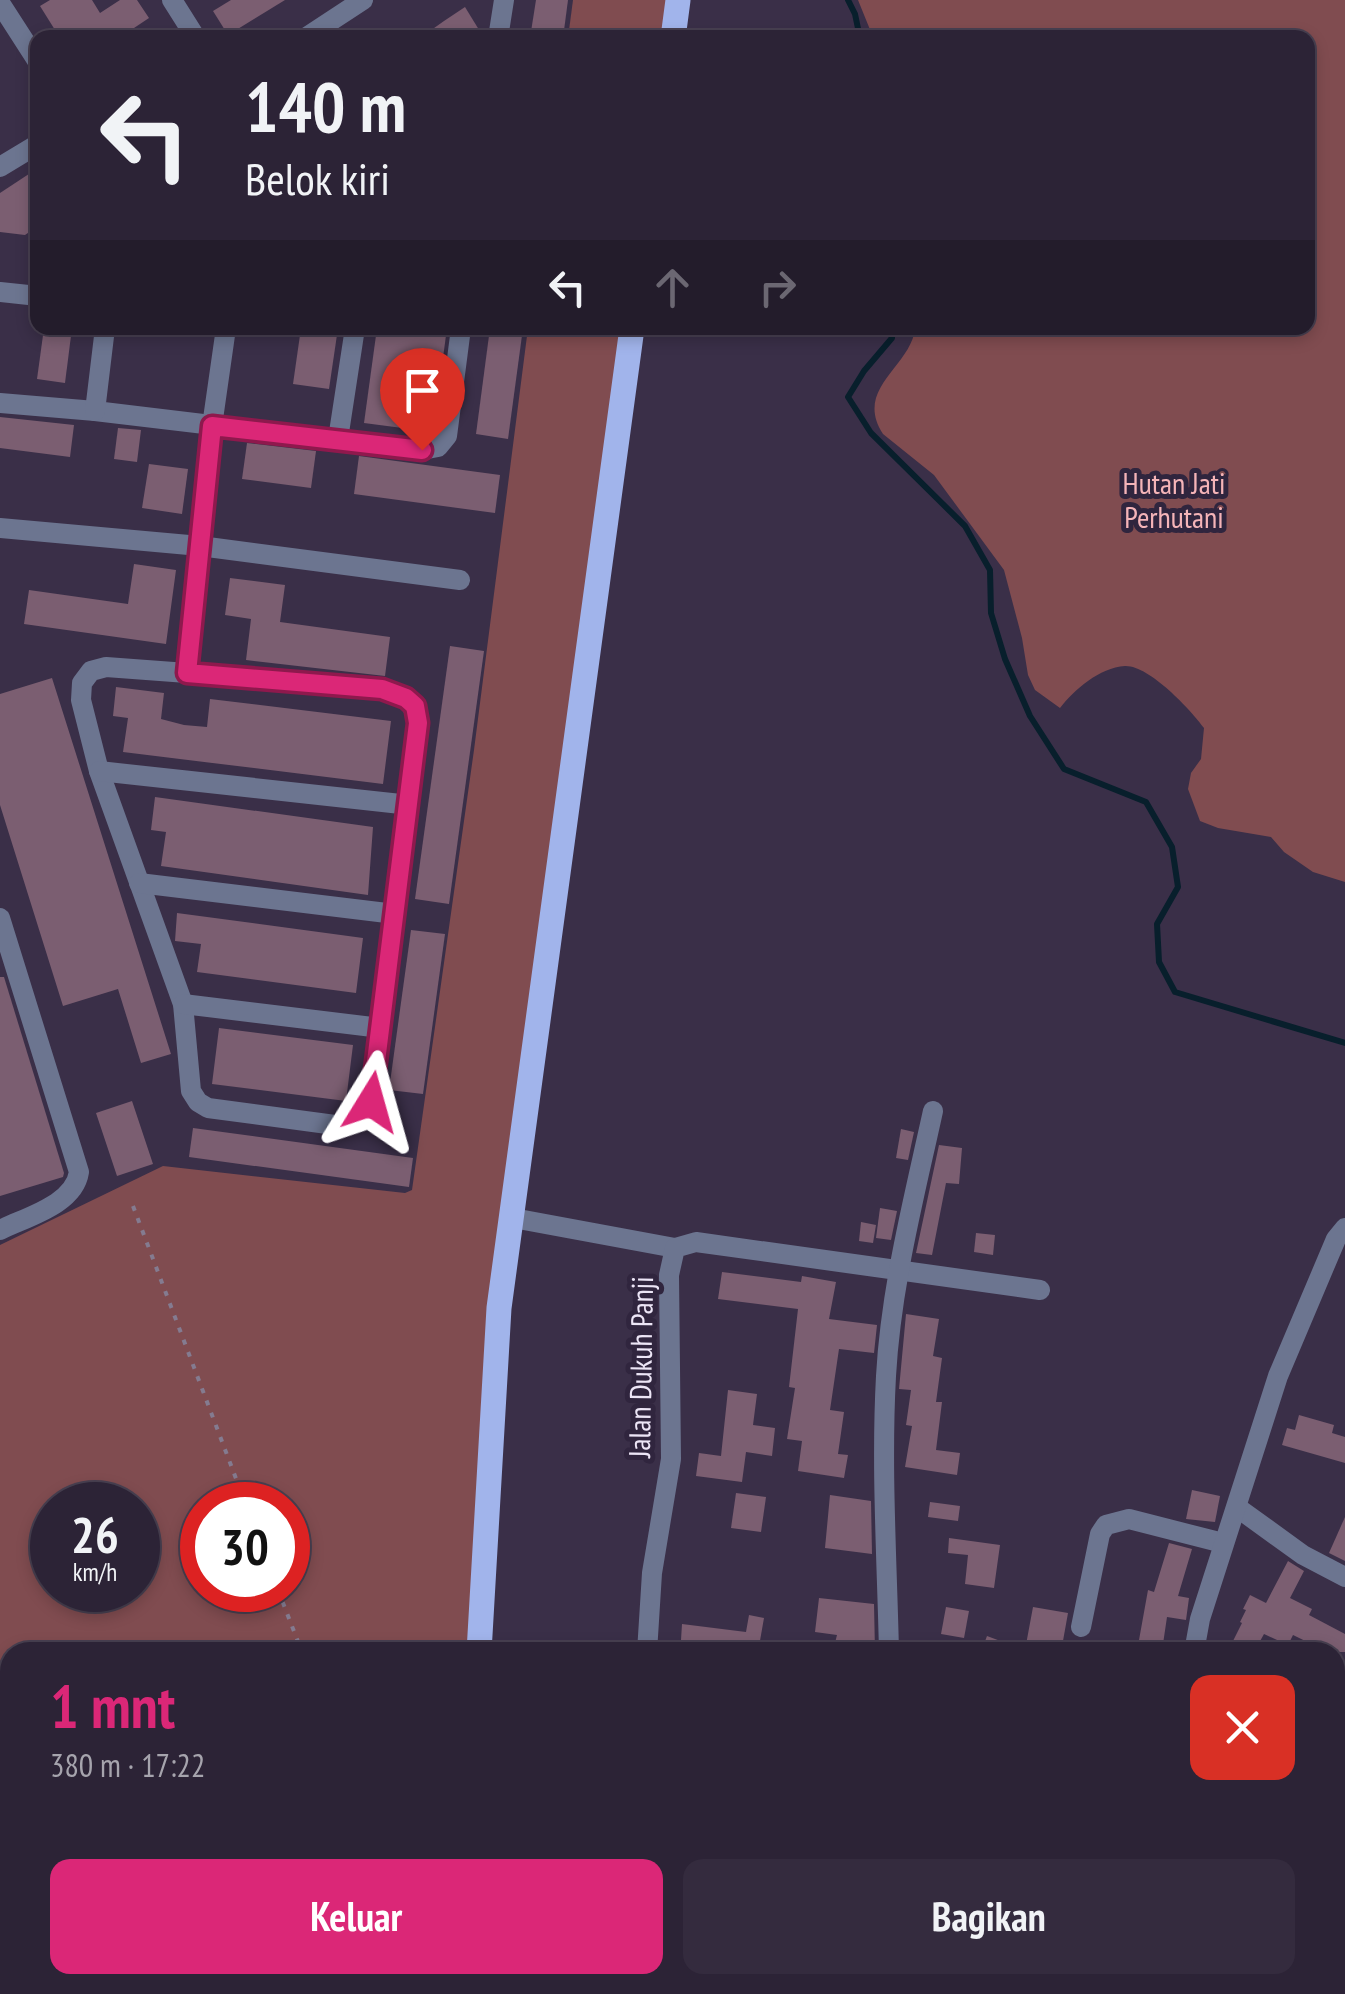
<!DOCTYPE html>
<html lang="id">
<head>
<meta charset="utf-8">
<style>
  :root { --surface:#2c2336; --page:#342b3e; --text:#f1f3f6; --muted:#a6a4ad; --line:#484051; --accent:#db2777 }
  body { margin:0; font-family:"PT Sans Narrow",sans-serif; background:var(--page); color:var(--text); height:100vh; display:flex; flex-direction:column; font-size:38px; white-space:nowrap }
  * { box-sizing:border-box; margin:0 }
  p { font-size:32px; color:var(--muted) }
  .icon { flex:none; width:55px; height:55px; fill:none; stroke:currentColor; stroke-width:2; stroke-linecap:round; stroke-linejoin:round }
  .map { position:relative; flex:1; overflow:hidden }
  .panel { position:absolute; left:0px; top:1642px; width:1345px; height:352px; display:flex; flex-direction:column; background:var(--surface); border-radius:30px 30px 0 0; box-shadow:0 5px 15px #0003,0 0 0 2px var(--line) }
  .panel>* { flex:none }
  .guide { position:absolute; left:30px; top:30px; width:1285px; height:305px; border-radius:20px; box-shadow:0 5px 15px #0003,0 0 0 2px var(--line); background:#2c2336; color:var(--text); overflow:hidden }
  .speed { position:absolute; left:30px; top:1482px; display:flex; gap:20px; font-size:50px; font-weight:700; text-align:center }
  .speed>* { display:grid; place-content:center; width:130px; height:130px; border-radius:50%; background:var(--surface); box-shadow:0 5px 15px #0003,0 0 0 2px var(--line); line-height:1 }
  .speed small { font-size:25px; font-weight:400 }
  .speed .limit { border:15px solid #d22; background:#fff; color:#111 }
  .pin { position:absolute; display:grid; place-items:center; width:85px; height:85px; color:#fff; margin:-102px -42px; border-radius:50% 50% 50% 0; rotate:-45deg; box-shadow:0 0 10px #0007 }
  .pin .icon { rotate:45deg }
  .me { position:absolute; width:110px; margin:-55px; rotate:8deg; stroke-linejoin:round; filter:drop-shadow(0 0 8px #0008) }
  .turn { display:flex; align-items:center; gap:35px; height:210px; padding:0 50px; font-size:45px }
  .turn .icon { width:130px; height:130px; stroke-width:2.5 }
  .turn b { display:block; font-size:70px; line-height:85px }
  .lanes { display:flex; align-items:center; height:95px; padding:0 50px; background:#0003; justify-content:center; gap:50px; direction:ltr }
  .lanes .off { opacity:.35 }
  .round { display:grid; place-items:center; flex:none; width:105px; height:105px; border-radius:20px; background:var(--page) }
  .head { display:flex; align-items:center; justify-content:space-between; height:170px; padding:0 50px }
  h1 { font-size:60px; font-weight:600; line-height:75px; color:var(--accent) }
  .primary-button { display:flex; gap:20px; margin-top:auto; padding:20px 50px }
  .primary-button a { flex:1; height:115px; border-radius:20px; background:var(--accent); color:#fff; font-size:40px; font-weight:600; line-height:115px; text-align:center }
  .primary-button a+a { background:var(--page); color:var(--text) }
  .map>svg:first-child { display:block }
  .green { fill:#804c50; fill-rule:evenodd }
  .lines { fill:none; stroke-linecap:round; stroke-linejoin:round }
  .stream { stroke:#081f2c; stroke-width:6 }
  .building { fill:#7b5e71 }
  .path { stroke:#847b90; stroke-width:4; stroke-dasharray:5 8; stroke-linecap:butt }
  .minor { stroke:#6c7590; stroke-width:20 }
  .major { stroke:#a1b4eb; stroke-width:25 }
  .route-casing { stroke:#8e194d; stroke-width:25 }
  .route { stroke:#db2777; stroke-width:18 }
  .labels { text-anchor:middle; dominant-baseline:central; stroke-width:10; stroke-linejoin:round; paint-order:stroke }
  .park-label { font-size:30px; fill:#f5b4b8; stroke:#30253e }
  .street-label { font-size:30px; fill:#ece5f6; stroke:#30253e }
</style>
</head>
<body>
<div class="map">
<svg width="1345" height="1994" viewBox="0 0 1345 1994">
  <rect width="100%" height="100%" fill="#3a2f48"/>
  <g class="green">
    <path d="M573,0H667L661,37L568,38Z"/>
    <path d="M858,0H1345V882L1313,872L1284,852L1271,837L1218,828L1200,821L1188,789L1191,773L1201,759L1204,728C1191,710 1149,665 1125,666C1099,668 1075,689 1060,708L1035,690L1028,675L1022,638L1004,570L934,475L883,434C853,388 912,366 915,328H1308V38L873,37Z"/>
    <path d="M528,328H621L468,1652H10V1985H458V1994H0V1245L163,1166L405,1193L412,1190L474,750ZM52,1505H138V1590H52ZM202,1505H288V1590H202Z"/>
  </g>
  <g class="lines">
    <g class="stream">
      <path d="M848,0L855,14L860,38"/>
      <path d="M892,328V338L864,371L848,397L871,433L965,526L990,570L991,613L1005,659L1030,716L1064,769L1146,802L1172,847L1178,887L1157,924L1159,962L1175,992L1345,1043"/>
    </g>
  </g>
  <g class="building">
    <path d="M50,0H92L100,13L120,0H137L149,18L119,38H60L40,6Z"/>
    <path d="M231,0H285L228,35L213,11Z"/>
    <path d="M536,0H568L563,38H530Z"/>
    <path d="M465,7L484,38H420L444,21Z"/>
    <path d="M38,168V226L25,235L0,232V193Z"/>
    <path d="M44,328H72L65,383L37,379Z"/>
    <path d="M301,328H338L329,389L293,384Z"/>
    <path d="M377,328H447L433,432L364,423Z"/>
    <path d="M490,328H523L508,439L476,434Z"/>
    <path d="M0,417L74,425L70,457L0,448Z"/>
    <path d="M118,428L141,430L137,462L114,459Z"/>
    <path d="M247,443L316,451L311,488L242,479Z"/>
    <path d="M359,456L500,475L495,513L354,494Z"/>
    <path d="M149,464L188,469L182,514L142,508Z"/>
    <path d="M134,564L176,570L166,644L24,624L29,590L128,604Z"/>
    <path d="M230,578L285,585L280,622L390,637L385,676L246,660L251,619L225,615Z"/>
    <path d="M450,646L484,651L449,904L415,899Z"/>
    <path d="M52,678L171,1054L141,1063L118,989L63,1006L0,805V694Z"/>
    <path d="M116,687L164,693L161,719L184,725L207,727L210,699L391,721L383,784L123,752L128,718L113,716Z"/>
    <path d="M155,797L373,827L368,895L161,866L166,832L151,830Z"/>
    <path d="M177,913L363,938L356,993L197,972L201,944L175,941Z"/>
    <path d="M411,930L445,934L423,1094L389,1090Z"/>
    <path d="M0,977H4L64,1173L63,1177L0,1196Z"/>
    <path d="M219,1028L353,1045L346,1101L212,1084Z"/>
    <path d="M132,1101L153,1164L117,1176L96,1113Z"/>
    <path d="M193,1128L413,1158L409,1187L189,1157Z"/>
    <path d="M901,1129L914,1132L908,1160L896,1158Z"/>
    <path d="M939,1145L962,1148L959,1184L946,1183L932,1255L916,1253Z"/>
    <path d="M880,1208L897,1211L891,1240L876,1238Z"/>
    <path d="M861,1222L876,1225L873,1243L859,1241Z"/>
    <path d="M976,1233L995,1235L993,1255L974,1252Z"/>
    <path d="M722,1272L801,1282L802,1276L836,1282L829,1319L877,1325L874,1353L839,1349L830,1410L844,1412L838,1454L848,1455L844,1478L798,1471L802,1441L787,1439L795,1388L789,1387L798,1309L718,1299Z"/>
    <path d="M906,1314L939,1319L933,1356L942,1358L936,1402H942L936,1450L960,1453L957,1475L905,1467L912,1426L906,1425L911,1390L899,1389Z"/>
    <path d="M728,1390L757,1394L753,1425L775,1428L772,1456L746,1452L742,1482L696,1476L699,1453L721,1456Z"/>
    <path d="M1299,1415L1334,1425L1332,1433L1345,1437V1463L1282,1445L1287,1428L1295,1430Z"/>
    <path d="M1192,1490L1220,1496L1215,1522L1186,1519Z"/>
    <path d="M736,1493L766,1497L761,1532L731,1528Z"/>
    <path d="M830,1495L871,1501L872,1554L825,1548Z"/>
    <path d="M930,1502L960,1506L958,1521L928,1517Z"/>
    <path d="M1345,1517V1561L1329,1553Z"/>
    <path d="M949,1538L1000,1545L994,1588L965,1584L968,1555L948,1553Z"/>
    <path d="M1169,1543L1192,1549L1178,1596L1189,1598L1186,1620L1167,1617L1163,1644L1139,1640L1148,1590L1154,1592Z"/>
    <path d="M1288,1561L1304,1571L1290,1598L1312,1609L1309,1615L1345,1634V1652H1328L1293,1635L1288,1645L1264,1634L1254,1652L1232,1643L1242,1623L1240,1622L1246,1610L1243,1609L1250,1595L1266,1603Z"/>
    <path d="M819,1598L874,1604L875,1652H846L847,1645L835,1643L837,1635L815,1632Z"/>
    <path d="M946,1607L969,1611L964,1638L941,1634Z"/>
    <path d="M1033,1607L1068,1613L1061,1652H981L987,1636L1025,1650Z"/>
    <path d="M749,1615L764,1618L758,1652H743V1648L681,1640L682,1624L746,1632Z"/>
  </g>
  <g class="lines">
    <g class="path">
      <path d="M133,1206L246,1505"/>
      <path d="M278,1590L302,1652"/>
    </g>
    <g class="minor">
      <path d="M172,0L196,38"/>
      <path d="M0,3L38,62"/>
      <path d="M305,38L363,0"/>
      <path d="M498,38L504,0"/>
      <path d="M0,167L38,144"/>
      <path d="M0,292L38,296"/>
      <path d="M0,403L95,411L422,450L438,447L447,436L461,328"/>
      <path d="M95,411L105,328"/>
      <path d="M338,439L355,328"/>
      <path d="M0,528L200,546L460,580"/>
      <path d="M187,673L106,667L91,671L82,683L81,700L99,771L183,1004L191,1091L198,1102L208,1108L335,1125C355,1123 362,1120 371,1102L418,723C414,700 403,697 382,689L187,673L212,426L226,328"/>
      <path d="M99,771L410,805"/>
      <path d="M139,883L395,914"/>
      <path d="M0,918L79,1172C74,1205 26,1217 0,1230"/>
      <path d="M183,1004L381,1028"/>
      <path d="M513,1218L675,1248"/>
      <path d="M1238,1508L1303,1555L1345,1577"/>
      <path d="M1081,1627L1100,1534L1106,1525L1129,1519L1223,1543"/>
      <path d="M647,1652L652,1573L671,1459L669,1275L675,1248L696,1242L1040,1290"/>
      <path d="M889,1652C887,1561 881,1468 886,1376C891,1286 914,1198 933,1111"/>
      <path d="M1194,1652L1200,1619L1278,1376L1336,1239L1345,1228"/>
      <path d="M1335,1844L1345,1845"/>
      <path d="M926,1985L928,1994"/>
      <path d="M1206,1985L1208,1994"/>
      <path d="M668,1994L669,1985"/>
    </g>
    <g class="major">
      <path d="M673,38L678,0"/>
      <path d="M479,1652L499,1308L632,328"/>
      <path d="M469,1985L470,1994"/>
    </g>
  </g>
  <g class="lines">
    <g class="route-casing">
      <path id="route" d="M371,1102L418,723L415,706L406,698L382,689L187,673L212,426L422,450"/>
    </g>
    <use href="#route" class="route"/>
  </g>
  <g class="labels">
    <g class="park-label">
      <text x="1174" y="482">Hutan Jati<tspan x="1174" dy="34">Perhutani</tspan></text>
    </g>
    <g class="street-label">
      <text transform="translate(640 1367) rotate(-89)">Jalan Dukuh Panji</text>
    </g>
  </g>
</svg>
<div class="speed"><div>26<small>km/h</small></div><div class="limit">30</div></div>
<div class="pin" style="left:422px;top:450px;background:#d93025"><svg class="icon" aria-label="arrive" viewBox="0 0 24 24"><path d="M6 21V4h12l-3 4 3 4H6"/></svg></div>
<svg class="me" style="left:371px;top:1102px" viewBox="-20 -20 40 40"><path d="M0-17L14 15 0 8-14 15z" fill="#db2777" stroke="#fff" stroke-width="4"/></svg>
<div class="guide">
<div class="turn"><svg class="icon" aria-label="left" viewBox="0 0 24 24"><path d="M17 20v-9H6M10 6l-5 5 5 5"/></svg><div><b>140 m</b>Belok kiri</div></div>
<div class="lanes"><svg class="icon" aria-label="left" viewBox="0 0 24 24"><path d="M17 20v-9H6M10 6l-5 5 5 5"/></svg><svg class="icon off" aria-label="ahead" viewBox="0 0 24 24"><path d="M12 20V5M6 11l6-6 6 6"/></svg><svg class="icon off" aria-label="right" viewBox="0 0 24 24"><path d="M7 20v-9h11M14 6l5 5-5 5"/></svg></div>
</div>
<section class="panel">
<div class="head"><div><h1>1 mnt</h1><p>380 m · 17:22</p></div><a class="round" style="background:#d93025;color:#fff"><svg class="icon" aria-label="close" viewBox="0 0 24 24"><path d="M6 6l12 12M18 6L6 18"/></svg></a></div>
<div class="primary-button"><a>Keluar</a><a>Bagikan</a></div>
</section>
</div>
</body>
</html>
